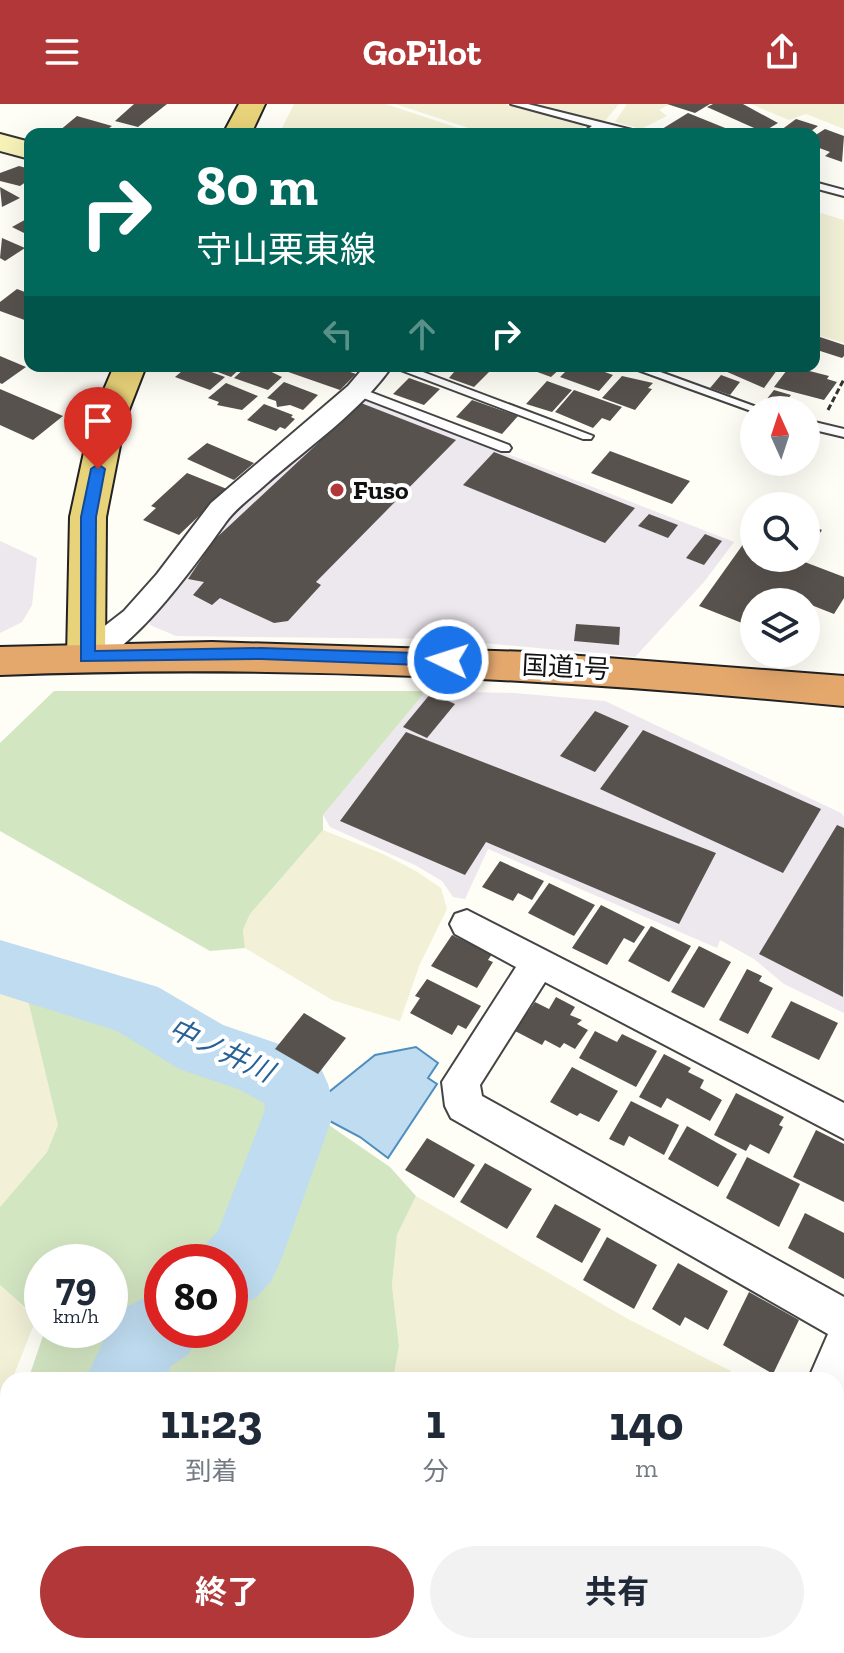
<!DOCTYPE html>
<html lang="ja">
<head>
<meta charset="utf-8">
<style>
  :root { --surface:#fff; --page:#f2f2f3; --text:#1f2937; --muted:#747a83; --accent:#b23738 }
  body { margin:0; font-family:"Zilla Slab","Noto Sans JP",serif; background:var(--page); color:var(--text); height:100vh; display:flex; flex-direction:column; font-size:30px; white-space:nowrap }
  * { box-sizing:border-box; margin:0 }
  p { font-size:26px; color:var(--muted) }
  .icon { flex:none; width:44px; height:44px; fill:none; stroke:currentColor; stroke-width:2; stroke-linecap:round; stroke-linejoin:round }
  .map { position:relative; flex:1; overflow:hidden }
  .sheet { position:absolute; left:0px; top:1268px; width:844px; height:282px; display:flex; flex-direction:column; background:var(--surface); border-radius:24px 24px 0 0; box-shadow:0 8px 32px #0002 }
  .sheet>* { flex:none }
  .hud { position:absolute; left:24px; top:24px; width:796px; height:244px; border-radius:16px; box-shadow:0 8px 32px #0002; background:#00695c; color:#fff; overflow:hidden }
  .needle { width:52px; rotate:357deg }
  .buttons { position:absolute; left:740px; top:292px; display:grid; gap:16px }
  .buttons a { display:grid; place-items:center; width:80px; height:80px; border-radius:50%; background:var(--surface); box-shadow:0 8px 32px #0002; font-size:40px }
  .speed { position:absolute; left:24px; top:1140px; display:flex; gap:16px; font-size:40px; font-weight:700; text-align:center }
  .speed>* { display:grid; place-content:center; width:104px; height:104px; border-radius:50%; background:var(--surface); box-shadow:0 8px 32px #0002; line-height:1 }
  .speed small { font-size:20px; font-weight:400 }
  .speed .limit { border:12px solid #d22; background:#fff; color:#111 }
  .pin { position:absolute; display:grid; place-items:center; width:68px; height:68px; color:#fff; margin:-82px -34px; border-radius:50% 50% 50% 0; rotate:-45deg; box-shadow:0 0 8px #0007 }
  .pin .icon { rotate:45deg }
  .me { position:absolute; width:88px; margin:-44px; rotate:274deg; stroke-linejoin:round; filter:drop-shadow(0 0 6px #0008) }
  .turn { display:flex; align-items:center; gap:28px; height:168px; padding:0 40px; font-size:36px }
  .turn .icon { width:104px; height:104px; stroke-width:2.5 }
  .turn b { display:block; font-size:56px; line-height:68px }
  .lanes { display:flex; align-items:center; height:76px; padding:0 40px; background:#0003; justify-content:center; gap:40px; direction:ltr }
  .lanes .off { opacity:.35 }
  .eta { display:flex; justify-content:space-evenly; align-items:center; height:136px; text-align:center }
  .eta b { font-size:48px; font-weight:700; line-height:56px }
  .primary-button { display:flex; gap:16px; margin-top:auto; padding:16px 40px }
  .primary-button a { flex:1; height:92px; border-radius:48px; background:var(--accent); color:#fff; font-size:32px; font-weight:700; line-height:92px; text-align:center }
  .primary-button a+a { background:var(--page); color:var(--text) }
  header { display:flex; justify-content:space-between; align-items:center; height:104px; padding:0 40px; background:var(--accent); color:#fff; font-size:36px; font-weight:700 }
  .map>svg:first-child { display:block }
  .industrial { fill:#ede7ee }
  .farmland { fill:#f2f1d7 }
  .green { fill:#d3e6c2 }
  .water { fill:#bfdcf0; stroke:#4e8ebf; stroke-width:2 }
  .lines { fill:none; stroke-linecap:round; stroke-linejoin:round }
  .river { fill:#bfdcf0; fill-rule:evenodd }
  .building { fill:#58524e }
  .lane-casing { stroke:#444; stroke-width:4 }
  .street-casing { stroke:#444; stroke-width:4 }
  .secondary-casing { stroke:#333; stroke-width:4 }
  .primary-casing { stroke:#222; stroke-width:4 }
  .highway-casing { stroke:#222; stroke-width:4 }
  .path { stroke:#333; stroke-width:3; stroke-dasharray:6 3; stroke-linecap:butt }
  .lane { fill:#fff; fill-rule:evenodd }
  .street { fill:#fff; fill-rule:evenodd }
  .secondary { fill:#f6f2b8; fill-rule:evenodd }
  .primary { fill:#e9d37a; fill-rule:evenodd }
  .highway { fill:#e4a86d; fill-rule:evenodd }
  .route { fill:#1a73e8; stroke:#114b97; stroke-width:2 }
  .poi-dot { fill:#b23738; stroke:#fff; stroke-width:3 }
  .labels { text-anchor:middle; dominant-baseline:central; stroke-width:8; stroke-linejoin:round; paint-order:stroke }
  .poi-label { font-size:26px; font-weight:bold; fill:#111; stroke:#fff; text-anchor:start }
  .street-label { font-size:26px; fill:#111; stroke:#fff }
  .water-label { font-size:28px; font-style:italic; fill:#276196; stroke:#fff }
</style>
</head>
<body>
<header><svg class="icon" aria-label="menu" viewBox="0 0 24 24"><path d="M4 6h16M4 12h16M4 18h16"/></svg>GoPilot<svg class="icon" aria-label="share" viewBox="0 0 24 24"><path d="M12 15V3M7 8l5-5 5 5M5 13v7h14v-7"/></svg></header>
<div class="map">
<svg width="844" height="1549" viewBox="0 0 844 1549">
  <rect width="100%" height="100%" fill="#fefdf6"/>
  <g class="industrial">
    <path d="M361,295L498,346L734,438L704,478L635,553L440,535L176,532L150,521L149,511L205,434L265,376Z"/>
    <path d="M0,437L37,454L32,501L22,518L0,529Z"/>
    <path d="M426,587L514,589L605,597L841,709L844,713V909L784,880L754,855L720,836L717,844L488,745L465,795L453,793L442,777L415,761L330,723L323,711Z"/>
  </g>
  <g class="farmland">
    <path d="M294,0H386L476,30H279Z"/>
    <path d="M395,0H505L586,20L578,30H487Z"/>
    <path d="M524,0H619L604,18Z"/>
    <path d="M627,0H670L659,6L667,12L641,25L615,18Z"/>
    <path d="M751,0H844V25L806,10L789,16Z"/>
    <path d="M814,107L844,116V239L814,230Z"/>
    <path d="M323,726L383,750L416,767L441,784L447,805L420,860L400,917L332,896L245,844L243,826L250,810Z"/>
    <path d="M0,881L26,888L59,1021L47,1048L0,1103Z"/>
    <path d="M416,1092L628,1215L731,1267L726,1276H393L399,1242L392,1181L397,1131Z"/>
    <path d="M0,1181L36,1215L12,1276H8V1287L0,1309Z"/>
    <path d="M398,1542H696L707,1549H399Z"/>
  </g>
  <g class="green">
    <path d="M54,587H426L323,711V726L250,810L243,826L245,844L210,847L0,727V639Z"/>
    <path d="M26,888C51,893 78,896 103,904C144,916 177,945 218,959C237,965 279,972 286,994C294,1022 240,1128 224,1157L162,1158V1202C138,1223 122,1246 111,1276H28L45,1226H110V1158H42V1219L0,1181V1103L47,1048L58,1021Z"/>
    <path d="M314,1017H323L390,1063L416,1092L397,1131L392,1181L399,1242L393,1276H140C162,1224 179,1226 230,1226V1190L262,1153Z"/>
    <path d="M183,1542H398L399,1549H186Z"/>
  </g>
  <path class="water" d="M416,943L438,959L428,974L437,980L388,1054L360,1033L326,1015L324,992L375,951Z"/>
  <g class="lines">
    <g class="river">
      <path d="M0,836L158,883L223,921L282,941L318,958L328,980L335,1006L283,1151L272,1176L256,1194L230,1204V1158H197L204,1142L218,1127L265,1006L264,999L238,985L179,965L117,927L0,890Z"/>
      <path d="M162,1185V1226H199L189,1250L171,1262L165,1276H85L117,1208Z"/>
      <path d="M117,1542H203L206,1549H120Z"/>
    </g>
  </g>
  <g class="building">
    <path d="M134,0H167L138,23L115,17Z"/>
    <path d="M667,0H710L695,9Z"/>
    <path d="M713,0H743L778,19L763,28L707,3Z"/>
    <path d="M688,9L740,30H674L662,25Z"/>
    <path d="M77,12L112,22L101,30L59,27Z"/>
    <path d="M796,15L818,22L807,30L777,29Z"/>
    <path d="M825,25L844,32L842,58L825,52L830,48L814,42V32Z"/>
    <path d="M19,62L30,65V75L20,82L0,77V69Z"/>
    <path d="M0,83L20,94L2,103Z"/>
    <path d="M30,113V132L12,123Z"/>
    <path d="M2,134L25,144L5,157L0,154Z"/>
    <path d="M17,185L30,190V218L0,207V198Z"/>
    <path d="M814,231L844,241V252L842,254L814,245Z"/>
    <path d="M0,252L26,263L2,280L0,279Z"/>
    <path d="M188,262H195L225,273L210,286L175,273Z"/>
    <path d="M202,262H243L231,273Z"/>
    <path d="M247,262H259L282,273L268,286L234,274Z"/>
    <path d="M271,262H333L356,270L340,286Z"/>
    <path d="M459,262H495L474,283L449,274Z"/>
    <path d="M533,262H563L551,273L529,265Z"/>
    <path d="M571,262H600L606,264L602,267L613,271L599,287L560,273Z"/>
    <path d="M729,262H780L764,284L725,267Z"/>
    <path d="M790,262L829,272L827,275L837,278L824,296L774,283Z"/>
    <path d="M721,271L740,278L730,291L710,284Z"/>
    <path d="M622,272L653,279L648,284L652,285L635,306L602,294Z"/>
    <path d="M409,274L440,285L424,301L393,290Z"/>
    <path d="M547,277L572,286L552,308L526,300Z"/>
    <path d="M284,278L318,291L303,306L290,301L277,303L276,297L267,294Z"/>
    <path d="M226,279L258,292L242,306L217,301L219,298L208,294Z"/>
    <path d="M0,285L63,312L33,336L0,321Z"/>
    <path d="M574,286L622,303L610,317L602,314L593,324L555,308Z"/>
    <path d="M774,286L791,291L779,306L762,301Z"/>
    <path d="M472,296L518,312L502,330L456,313Z"/>
    <path d="M361,299L456,336L316,478L321,481L288,517L274,519L220,494L212,501L193,491L204,478L188,475L214,436Z"/>
    <path d="M264,300L293,311L291,313L295,315L285,325L280,323L276,327L247,316Z"/>
    <path d="M207,339L254,359L234,376L187,355Z"/>
    <path d="M610,347L690,377L672,400L591,369Z"/>
    <path d="M494,348L635,404L605,439L463,381Z"/>
    <path d="M187,369L227,385L179,431L143,416L156,404L151,402Z"/>
    <path d="M649,410L678,421L668,434L638,422Z"/>
    <path d="M806,420L822,426L806,450Z"/>
    <path d="M754,425V454H803L802,457L844,473V494L834,510L781,489L775,498H754V510L747,521L699,502Z"/>
    <path d="M705,430L722,437L704,461L686,454Z"/>
    <path d="M576,520L620,523L619,541L574,537Z"/>
    <path d="M431,589L455,600L427,634L403,623Z"/>
    <path d="M595,607L629,622L595,668L560,652Z"/>
    <path d="M643,626L821,705L783,769L600,685Z"/>
    <path d="M406,628L716,749L679,820L486,738L465,771L340,717Z"/>
    <path d="M837,721L844,724L843,893L759,850Z"/>
    <path d="M500,757L544,777L532,796L518,789L513,797L482,783Z"/>
    <path d="M549,779L595,801L574,832L528,809Z"/>
    <path d="M601,801L645,823L634,839L624,834L607,861L572,844Z"/>
    <path d="M651,822L691,842L669,878L628,857Z"/>
    <path d="M452,831L492,850L488,856L493,858L477,884L431,862Z"/>
    <path d="M699,842L731,858L704,904L671,888Z"/>
    <path d="M747,865L762,872L759,877L773,884L748,930L719,916Z"/>
    <path d="M427,875L481,902L466,925L458,921L452,931L410,909L420,894L415,892Z"/>
    <path d="M556,893L575,903L570,911L582,916L577,920L588,926L575,945L564,939L560,944L545,936L542,941L515,927L535,898L549,905Z"/>
    <path d="M791,897L838,919L819,956L771,933Z"/>
    <path d="M304,909L346,934L318,970L275,945Z"/>
    <path d="M595,927L617,938L622,930L657,947L636,983L579,954Z"/>
    <path d="M664,950L691,964L688,968L704,976L700,984L722,996L710,1017L667,994L661,1004L639,993Z"/>
    <path d="M572,963L618,987L599,1018L580,1009L577,1012L550,998Z"/>
    <path d="M736,989L784,1013L779,1021L783,1023L769,1050L750,1040L746,1047L714,1031Z"/>
    <path d="M631,997L679,1021L664,1051L629,1032L624,1042L609,1035Z"/>
    <path d="M687,1022L737,1050L718,1083L668,1055Z"/>
    <path d="M816,1026L844,1040V1098L793,1073Z"/>
    <path d="M427,1034L475,1061L454,1094L405,1066Z"/>
    <path d="M747,1053L800,1080L779,1123L726,1094Z"/>
    <path d="M485,1059L532,1085L507,1125L460,1098Z"/>
    <path d="M555,1100L601,1125L582,1159L536,1133Z"/>
    <path d="M805,1109L844,1129V1175L788,1144Z"/>
    <path d="M607,1133L657,1161L634,1205L583,1176Z"/>
    <path d="M678,1159L728,1187L708,1226L685,1213L680,1222L652,1205Z"/>
    <path d="M749,1188L799,1216L773,1270L723,1241Z"/>
    <path d="M836,1360L844,1365V1438L836,1434Z"/>
    <path d="M8,1409V1496L0,1481V1414Z"/>
  </g>
  <g class="lines">
    <g class="lane-casing">
      <g id="lane">
        <path d="M511,0H528L648,30H629L602,24L593,30H581L592,22Z"/>
        <path d="M814,78L844,86V92L814,84Z"/>
        <path d="M390,262H407L593,332L591,335H583Z"/>
        <path d="M627,262H644L765,306H754V308Z"/>
        <path d="M357,283L509,341L511,344L509,347H501L353,290L351,287Z"/>
        <path d="M806,316L844,325V333L806,324Z"/>
      </g>
    </g>
    <g class="street-casing">
      <g id="street">
        <path d="M365,262H392C360,308 308,343 266,380C253,392 237,403 226,418C202,451 118,573 75,561L71,553L75,545L124,507L157,470L211,399L348,282Z"/>
        <path d="M467,806L844,999V1035L545,878L480,981L482,992L844,1193V1291L836,1294V1276H808L828,1230L451,1014L445,1002L442,978L516,863L455,830L450,820L455,810Z"/>
        <path d="M836,1477L844,1480V1528L836,1525Z"/>
        <path d="M41,1542H85L87,1547L38,1549Z"/>
      </g>
    </g>
    <g class="secondary-casing">
      <path id="secondary" d="M0,30L30,38V55L0,47Z"/>
    </g>
    <g class="primary-casing">
      <g id="primary">
        <path d="M239,0H265L251,30H223Z"/>
        <path d="M114,262H146L125,316L106,413L105,553L100,563L86,567L72,563L67,553L70,413L91,316Z"/>
      </g>
    </g>
    <g class="highway-casing">
      <path id="highway" d="M212,538L528,548L844,572V602C563,575 283,560 0,571V543Z"/>
    </g>
    <path class="path" d="M828,306L844,275"/>
    <use href="#lane" class="lane"/>
    <use href="#street" class="street"/>
    <use href="#secondary" class="secondary"/>
    <use href="#primary" class="primary"/>
    <use href="#highway" class="highway"/>
  </g>
  <path class="route" d="M98,360L105,365L96,413L95,547L261,544L448,550L456,556L448,562L261,555L81,557V413L91,365Z"/>
  <circle class="poi-dot" cx="337" cy="386" r="8"/>
  <g class="labels">
    <g class="poi-label">
      <text x="353" y="386">Fuso</text>
    </g>
    <g class="street-label">
      <text transform="translate(566 563) rotate(3)">国道1号</text>
    </g>
    <g class="water-label">
      <text transform="translate(221 946) rotate(25)">中ノ井川</text>
    </g>
  </g>
</svg>
<div class="buttons">
<a><svg class="needle" viewBox="-14 -14 28 28"><path d="M0-13l5 13h-10z" fill="#e53935"/><path d="M0 13l5-13h-10z" fill="#747a83"/></svg></a>
<a><svg class="icon" aria-label="search" viewBox="0 0 24 24"><circle cx="10" cy="10" r="6"/><path d="M15 15l6 6"/></svg></a>
<a><svg class="icon" aria-label="layers" viewBox="0 0 24 24"><path d="M12 4l9 5-9 5-9-5zM3 14l9 5 9-5"/></svg></a>
</div>
<div class="speed"><div>79<small>km/h</small></div><div class="limit">80</div></div>
<div class="pin" style="left:98px;top:365px;background:#d93025"><svg class="icon" aria-label="arrive" viewBox="0 0 24 24"><path d="M6 21V4h12l-3 4 3 4H6"/></svg></div>
<svg class="me" style="left:448px;top:556px" viewBox="-20 -20 40 40"><circle r="17" fill="#1a73e8" stroke="#fff" stroke-width="3"/><path d="M0-11L8 9 0 5-8 9z" fill="#fff"/></svg>
<div class="hud">
<div class="turn"><svg class="icon" aria-label="right" viewBox="0 0 24 24"><path d="M7 20v-9h11M14 6l5 5-5 5"/></svg><div><b>80 m</b>守山栗東線</div></div>
<div class="lanes"><svg class="icon off" aria-label="left" viewBox="0 0 24 24"><path d="M17 20v-9H6M10 6l-5 5 5 5"/></svg><svg class="icon off" aria-label="ahead" viewBox="0 0 24 24"><path d="M12 20V5M6 11l6-6 6 6"/></svg><svg class="icon" aria-label="right" viewBox="0 0 24 24"><path d="M7 20v-9h11M14 6l5 5-5 5"/></svg></div>
</div>
<section class="sheet">
<div class="eta">
<div><b>11:23</b><p>到着</p></div>
<div><b>1</b><p>分</p></div>
<div><b>140</b><p>m</p></div>
</div>
<div class="primary-button"><a>終了</a><a>共有</a></div>
</section>
</div>
</body>
</html>
